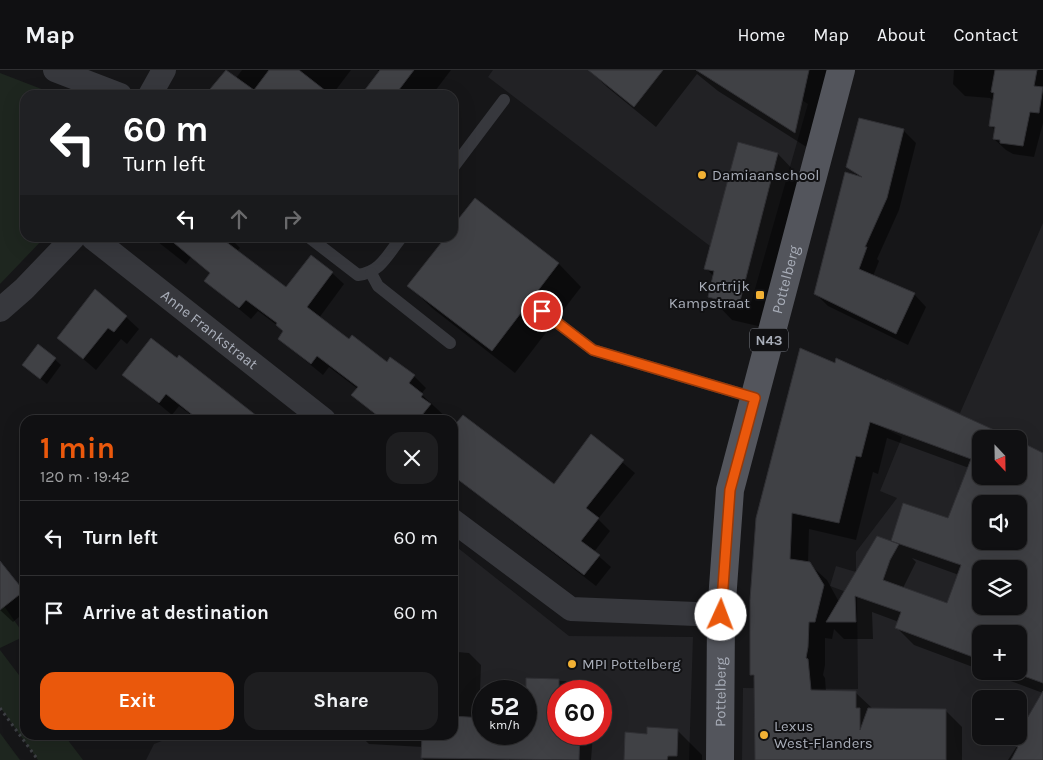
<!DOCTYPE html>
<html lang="en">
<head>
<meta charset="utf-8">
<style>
  :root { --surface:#101012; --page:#1e1e20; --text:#f1f3f6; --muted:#9c9d9f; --line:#303032; --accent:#ea580c }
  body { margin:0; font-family:Karla,sans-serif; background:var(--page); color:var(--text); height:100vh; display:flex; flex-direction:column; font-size:19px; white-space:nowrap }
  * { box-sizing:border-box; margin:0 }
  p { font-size:16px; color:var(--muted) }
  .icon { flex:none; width:28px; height:28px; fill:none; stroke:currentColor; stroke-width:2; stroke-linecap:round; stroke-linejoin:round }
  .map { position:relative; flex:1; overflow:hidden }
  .side { position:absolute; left:20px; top:345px; width:438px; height:325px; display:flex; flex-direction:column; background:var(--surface); border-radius:15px; box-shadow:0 5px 20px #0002,0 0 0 1px var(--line) }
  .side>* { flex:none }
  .top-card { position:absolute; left:20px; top:20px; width:438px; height:152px; border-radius:15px; box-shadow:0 5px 20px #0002,0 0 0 1px var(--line); background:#202124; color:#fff; overflow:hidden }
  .needle { width:32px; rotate:158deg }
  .tools { position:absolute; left:972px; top:360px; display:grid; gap:10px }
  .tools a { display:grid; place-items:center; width:55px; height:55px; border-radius:10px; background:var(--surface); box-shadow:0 5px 20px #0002,0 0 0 1px var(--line); font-size:25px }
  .speed { position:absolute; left:472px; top:610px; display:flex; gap:10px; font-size:25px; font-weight:700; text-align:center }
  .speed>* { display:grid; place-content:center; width:65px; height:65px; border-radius:50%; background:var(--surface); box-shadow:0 5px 20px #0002,0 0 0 1px var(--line); line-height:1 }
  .speed small { font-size:12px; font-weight:400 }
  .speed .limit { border:8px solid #d22; background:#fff; color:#111 }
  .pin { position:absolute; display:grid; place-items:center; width:42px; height:42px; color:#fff; margin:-21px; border:2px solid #fff; border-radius:50%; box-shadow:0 1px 5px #0007 }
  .me { position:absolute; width:55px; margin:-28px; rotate:2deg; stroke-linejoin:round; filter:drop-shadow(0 0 4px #0008) }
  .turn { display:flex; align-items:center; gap:18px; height:105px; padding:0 20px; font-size:22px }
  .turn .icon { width:65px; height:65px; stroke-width:2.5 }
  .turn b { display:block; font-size:35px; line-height:42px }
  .lanes { display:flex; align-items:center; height:48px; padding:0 20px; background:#0003; justify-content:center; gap:25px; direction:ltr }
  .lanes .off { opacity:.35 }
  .round { display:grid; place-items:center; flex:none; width:52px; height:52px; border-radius:15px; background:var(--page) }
  .summary { display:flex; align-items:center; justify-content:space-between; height:85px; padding:0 20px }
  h1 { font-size:30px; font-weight:700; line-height:38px; color:var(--accent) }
  .button { display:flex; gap:10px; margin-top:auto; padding:10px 20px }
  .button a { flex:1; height:58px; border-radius:15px; background:var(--accent); color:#fff; font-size:20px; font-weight:700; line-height:58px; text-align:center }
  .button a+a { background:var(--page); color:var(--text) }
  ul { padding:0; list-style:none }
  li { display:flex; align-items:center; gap:15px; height:75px; padding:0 20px; border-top:1px solid var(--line) }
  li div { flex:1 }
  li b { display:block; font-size:19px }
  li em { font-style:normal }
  header { display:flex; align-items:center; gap:30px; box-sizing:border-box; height:70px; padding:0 25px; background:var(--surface); border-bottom:1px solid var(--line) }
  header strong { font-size:24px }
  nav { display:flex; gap:28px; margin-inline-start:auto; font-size:18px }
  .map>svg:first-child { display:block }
  .built { fill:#222225; fill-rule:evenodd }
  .green { fill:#1e261f }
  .shadow { fill:#0007; fill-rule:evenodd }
  .building { fill:#404145; stroke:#303034; fill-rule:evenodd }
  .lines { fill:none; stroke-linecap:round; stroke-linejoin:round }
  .path { stroke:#3d3f44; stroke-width:3; stroke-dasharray:2.5 4; stroke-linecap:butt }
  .service { stroke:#37383d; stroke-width:12 }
  .minor { stroke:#37383d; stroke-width:24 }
  .primary { stroke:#53555c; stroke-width:28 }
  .route-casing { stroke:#983908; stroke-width:12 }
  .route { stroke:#ea580c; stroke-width:9 }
  .poi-dot { fill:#f2b134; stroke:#111113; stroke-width:2 }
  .labels { text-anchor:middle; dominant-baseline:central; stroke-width:4; stroke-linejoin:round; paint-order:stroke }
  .shield { fill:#111113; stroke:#7b7e86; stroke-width:1 }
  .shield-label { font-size:14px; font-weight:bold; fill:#a8adb8 }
  .poi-label { font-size:15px; fill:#a8adb8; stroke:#111113; text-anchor:start }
  .street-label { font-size:15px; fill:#a8adb8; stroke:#111113 }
</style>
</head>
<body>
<header>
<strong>Map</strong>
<nav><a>Home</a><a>Map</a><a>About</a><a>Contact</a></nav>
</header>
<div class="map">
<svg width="1043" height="690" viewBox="0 0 1043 690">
  <rect width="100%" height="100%" fill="#161618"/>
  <g class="built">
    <path d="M493,0H756L808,34L751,233L747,237L708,227L714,201L704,199L710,176L488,7Z"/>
    <path d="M1043,153V690H742L743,618L858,619L857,526L830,516L836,496L856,502V482L897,428L880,421L902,367L859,346L877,318L887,309L960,343ZM981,369H1019V406H981ZM981,434H1019V471H981ZM981,499H1019V536H981ZM981,564H1019V601H981ZM981,629H1019V666H981Z"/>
    <path d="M453,474L569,566L693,567L689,690H146L154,674L177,665H452ZM484,621H526V664H484ZM559,621H601V664H559Z"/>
  </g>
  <g class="green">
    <path d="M0,3L57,25H25V168H44L0,214Z"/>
    <path d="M0,530L25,566L0,578Z"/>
    <path d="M0,580L25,613V665H64L83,690H38L0,637Z"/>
    <path d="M0,663L20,690H0Z"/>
  </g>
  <g class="shadow">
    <path d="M242,0H351L332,25H201L215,15L236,8Z"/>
    <path d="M377,0H451L432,25H363L380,2Z"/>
    <path d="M589,0H834L816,83L718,21L697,4L656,57L607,17Z"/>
    <path d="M954,0H1043V53L1034,87L1013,84L1006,80L994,69L995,60L991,56L994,32L990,28L965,26L953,14Z"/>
    <path d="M903,60L916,73L899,140L877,189L879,191L873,206L914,224L926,237L908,275L828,236L816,224L859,107L848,96Z"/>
    <path d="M778,84L800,107L762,257L732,250L710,227L714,207L706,198Z"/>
    <path d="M475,130L559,194L581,217L515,303L432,238L409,216L446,168H452Z"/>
    <path d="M153,168H230L240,178L237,181L287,219L332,203L344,214L319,248L349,271L387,293L414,306L426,318L421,324L449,350H381L353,325L358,319L329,297L323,305L279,269L284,262L278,256L258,241L251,249L205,211L211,204L191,187L186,194Z"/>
    <path d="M126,247L139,259L127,274L121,269L96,300L58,267Z"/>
    <path d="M39,275L61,295L47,314L30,300Z"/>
    <path d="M801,280L981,369V406H1019V373L1028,377L1043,392V623L984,601H1019V564H981V600L914,575L897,558L899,552L872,542L873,569H844L834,559L832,569L825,568V595L823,605L825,608L826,622L856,623L873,639L945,640L962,657V690H756L755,609L752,605ZM887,368L969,398L949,450L892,470L896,474L839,532L827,510L808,493L809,459L856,470L873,402L878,404ZM981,434H1019V471H981ZM912,488L959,505L948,534L903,518L916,492ZM981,499H1019V536H981Z"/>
    <path d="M124,305L260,350H198L179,336L172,345Z"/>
    <path d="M452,353L554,416L591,366L635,403L598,449L610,461L594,482L611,497L596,516L452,405Z"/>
    <path d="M4,498L25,521V542L13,552L0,540V501Z"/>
    <path d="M452,578L457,582L469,583L481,595L479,649L484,664H526V609L582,612L592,621H559V664H593L591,690H424L422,688L423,677L369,674L360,665H452Z"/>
    <path d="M1043,624V690H1008L1017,676L1014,674Z"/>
    <path d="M678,661L702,685V690H626L648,665Z"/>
    <path d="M140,665H155L153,671Z"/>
  </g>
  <g class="building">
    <path d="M226,0L254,20L269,0H299L331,25H205Z"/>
    <path d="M380,0H414L395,25H361Z"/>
    <path d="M588,0H663L634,37Z"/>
    <path d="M696,0H809L795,63Z"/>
    <path d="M995,0H1037L1034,16L1043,17L1039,43L1030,42L1023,76L1000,73V70L993,69L995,57L989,56L994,23L991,22Z"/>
    <path d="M859,48L904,59L887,128L865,177H867L859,199L915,223L896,264L814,224L845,102L862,107L846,97Z"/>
    <path d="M738,72L778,83L739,235L708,227L714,201L704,199Z"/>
    <path d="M475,128L559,193L492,281L407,216L445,168H452V157Z"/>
    <path d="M168,168H221L286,217L311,185L333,202L307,237L349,269L352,265L387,292L390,287L415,305L409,313L423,324L421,327L431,334L418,350H383L351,325L358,317L317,286L311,294L278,269L283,261L276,255L277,253L246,230L239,238L204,211L210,203Z"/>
    <path d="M95,219L127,246L114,262L108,258L83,289L57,268Z"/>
    <path d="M151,268L177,288L179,285L262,350H199L166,324L159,333L122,305Z"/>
    <path d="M38,274L56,288L40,309L22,295Z"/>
    <path d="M800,278L835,293L836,288L1014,369H981V406H1019V371L1043,383V613L1010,601H1019V564H981V590L895,558L901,542L855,526L856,552H826L877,466L899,474L890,490L883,510L947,533L961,495L891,471L903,433L948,448L971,389L870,352L861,387L856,386L839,453L792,443L790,489L810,492L824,515L815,552H809L808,577L806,588L808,589L811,620L856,621V638H860V660L868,638L946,639V690H755L754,605H750V530L756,448ZM981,434H1019V471H981ZM981,499H1019V536H981Z"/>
    <path d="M463,345L554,414L591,364L624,390L586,438L599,448L581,471L600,485L584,505L452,405V358Z"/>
    <path d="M0,491L24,521L0,540Z"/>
    <path d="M526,608L559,609V664H580L579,690L421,688L422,665H452V646L484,648V664H526Z"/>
    <path d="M1043,621V690H1011L1018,677L1012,674Z"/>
    <path d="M647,657L678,659L677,686H668L667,690H624L625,662L647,664Z"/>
  </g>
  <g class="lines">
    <path class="path" d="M0,638L38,690"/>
    <g class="service">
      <path d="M452,99L504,30"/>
      <path d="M310,168L358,205C381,202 387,185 401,168"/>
      <path d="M371,203L378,216L450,273"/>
      <path d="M542,241L593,280L755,328"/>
    </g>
    <g class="minor">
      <path d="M55,0L120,25"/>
      <path d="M150,25L164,0"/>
      <path id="s1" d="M93,168L324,350"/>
      <path d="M0,240L24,219L73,168"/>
      <path d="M452,450L571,539L721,545"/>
    </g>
    <path class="primary" id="s2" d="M720,690L721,545L730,420L841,0"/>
  </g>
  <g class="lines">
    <g class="route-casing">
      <path id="route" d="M542,241L593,280L755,328L730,420L721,545"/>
    </g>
    <use href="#route" class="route"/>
  </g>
  <g class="poi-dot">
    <circle cx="702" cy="105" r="5"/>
    <rect x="755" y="220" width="10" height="10" rx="2.5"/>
    <circle cx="572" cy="594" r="5"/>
    <circle cx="764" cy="665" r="5"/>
  </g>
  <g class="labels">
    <rect class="shield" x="750" y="258.5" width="38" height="23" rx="4"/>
    <g class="shield-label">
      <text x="769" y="270">N43</text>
    </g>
    <g class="poi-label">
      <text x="712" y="105">Damiaanschool</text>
      <text x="750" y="216" text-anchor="end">Kortrijk<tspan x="750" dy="17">Kampstraat</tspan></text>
      <text x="582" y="594">MPI Pottelberg</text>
      <text x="774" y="656">Lexus<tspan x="774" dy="17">West-Flanders</tspan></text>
    </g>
    <g class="street-label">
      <text stroke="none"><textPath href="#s2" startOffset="488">Pottelberg</textPath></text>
      <text stroke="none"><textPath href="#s1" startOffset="148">Anne Frankstraat</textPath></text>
      <text stroke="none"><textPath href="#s2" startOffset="68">Pottelberg</textPath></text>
    </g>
  </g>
</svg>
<div class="tools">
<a><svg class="needle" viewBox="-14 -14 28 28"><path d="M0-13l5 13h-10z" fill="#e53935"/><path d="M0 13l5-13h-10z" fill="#9c9d9f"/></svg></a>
<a><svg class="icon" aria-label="sound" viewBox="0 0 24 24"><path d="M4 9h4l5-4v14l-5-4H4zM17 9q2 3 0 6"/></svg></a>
<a><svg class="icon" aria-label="layers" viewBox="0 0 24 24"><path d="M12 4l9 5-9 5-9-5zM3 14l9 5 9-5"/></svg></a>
<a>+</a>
<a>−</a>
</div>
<div class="speed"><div>52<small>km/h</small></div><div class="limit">60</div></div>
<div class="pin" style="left:542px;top:241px;background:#d93025"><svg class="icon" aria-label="arrive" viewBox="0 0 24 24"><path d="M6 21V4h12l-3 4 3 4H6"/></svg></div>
<svg class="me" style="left:721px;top:545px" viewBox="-20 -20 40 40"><circle r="19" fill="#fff"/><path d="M0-13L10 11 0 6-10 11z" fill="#ea580c"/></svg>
<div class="top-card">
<div class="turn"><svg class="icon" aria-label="left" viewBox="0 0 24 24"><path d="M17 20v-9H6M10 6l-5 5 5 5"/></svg><div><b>60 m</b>Turn left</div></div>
<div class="lanes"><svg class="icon" aria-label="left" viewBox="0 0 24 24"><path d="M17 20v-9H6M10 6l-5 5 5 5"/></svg><svg class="icon off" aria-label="ahead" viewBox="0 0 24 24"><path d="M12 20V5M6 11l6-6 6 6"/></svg><svg class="icon off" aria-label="right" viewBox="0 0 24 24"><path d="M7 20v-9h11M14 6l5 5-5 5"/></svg></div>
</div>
<section class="side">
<div class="summary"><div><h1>1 min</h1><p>120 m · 19:42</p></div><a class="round"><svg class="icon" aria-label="close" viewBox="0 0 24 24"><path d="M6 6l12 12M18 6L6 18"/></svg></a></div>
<ul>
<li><svg class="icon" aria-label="left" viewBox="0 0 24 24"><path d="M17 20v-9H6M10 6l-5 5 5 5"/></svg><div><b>Turn left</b></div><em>60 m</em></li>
<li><svg class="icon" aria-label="arrive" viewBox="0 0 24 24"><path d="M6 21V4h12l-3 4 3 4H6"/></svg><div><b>Arrive at destination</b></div><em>60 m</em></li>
</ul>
<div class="button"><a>Exit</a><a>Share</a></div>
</section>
</div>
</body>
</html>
